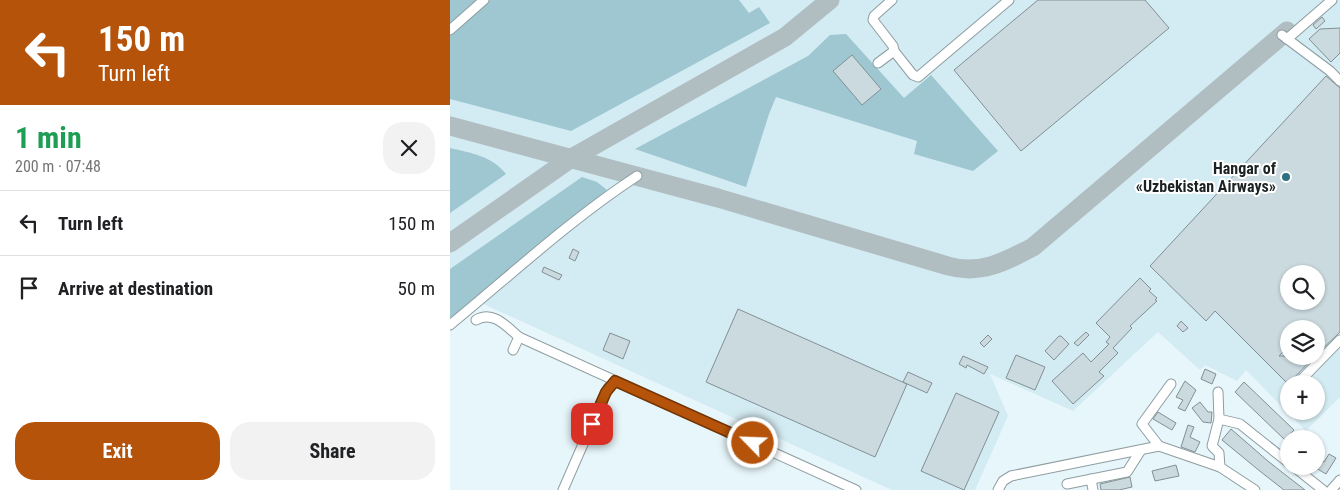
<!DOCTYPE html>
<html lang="en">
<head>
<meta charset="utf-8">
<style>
  :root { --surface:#fff; --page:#f2f2f2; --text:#202124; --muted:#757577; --line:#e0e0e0; --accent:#b45309 }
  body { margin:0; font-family:"Roboto Condensed",sans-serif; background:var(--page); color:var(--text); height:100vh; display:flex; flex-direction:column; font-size:19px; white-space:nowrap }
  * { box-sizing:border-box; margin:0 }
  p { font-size:16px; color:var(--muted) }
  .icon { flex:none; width:28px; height:28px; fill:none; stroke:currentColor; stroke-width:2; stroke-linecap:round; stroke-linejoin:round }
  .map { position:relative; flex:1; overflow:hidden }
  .drawer { display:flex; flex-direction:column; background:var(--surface); width:450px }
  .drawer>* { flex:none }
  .hud { background:#b45309; color:#fff; overflow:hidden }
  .tools { position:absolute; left:830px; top:265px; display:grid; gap:10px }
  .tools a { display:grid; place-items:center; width:45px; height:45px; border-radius:50%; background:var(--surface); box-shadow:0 1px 4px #0004; font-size:25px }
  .pin { position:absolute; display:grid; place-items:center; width:42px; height:42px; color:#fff; margin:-21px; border-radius:10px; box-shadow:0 2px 8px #0006 }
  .me { position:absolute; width:55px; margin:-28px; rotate:294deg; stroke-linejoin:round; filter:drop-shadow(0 0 4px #0008) }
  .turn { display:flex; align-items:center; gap:18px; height:105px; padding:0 15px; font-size:22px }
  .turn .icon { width:65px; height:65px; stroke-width:2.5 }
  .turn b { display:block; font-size:35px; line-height:42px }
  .round { display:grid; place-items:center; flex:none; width:52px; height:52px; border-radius:20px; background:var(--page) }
  .head { display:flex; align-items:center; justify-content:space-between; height:85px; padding:0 15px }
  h1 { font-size:30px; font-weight:700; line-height:38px; color:#1e9e55 }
  .action { display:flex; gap:10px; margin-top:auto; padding:10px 15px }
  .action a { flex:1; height:58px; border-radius:20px; background:var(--accent); color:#fff; font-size:20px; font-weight:700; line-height:58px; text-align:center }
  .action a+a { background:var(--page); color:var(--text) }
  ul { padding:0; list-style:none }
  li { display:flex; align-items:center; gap:15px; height:65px; padding:0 15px; border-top:1px solid var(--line) }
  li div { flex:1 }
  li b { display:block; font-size:19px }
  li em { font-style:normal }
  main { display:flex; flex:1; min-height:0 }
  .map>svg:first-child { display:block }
  .built { fill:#d3ebf2; fill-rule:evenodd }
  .green { fill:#9ec7d2 }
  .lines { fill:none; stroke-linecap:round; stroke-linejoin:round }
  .taxiway { stroke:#b0bdc1; stroke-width:19 }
  .building { fill:#cbdadf; stroke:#829094; fill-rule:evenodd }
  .minor-casing { stroke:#8e9da1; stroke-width:11 }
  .minor { stroke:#fff; stroke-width:9 }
  .route-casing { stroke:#753606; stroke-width:12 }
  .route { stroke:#b45309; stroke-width:9 }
  .poi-dot { fill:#2e7182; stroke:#fff; stroke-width:2 }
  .labels { text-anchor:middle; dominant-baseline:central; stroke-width:4; stroke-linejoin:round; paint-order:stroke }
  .poi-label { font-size:16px; font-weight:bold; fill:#1c2223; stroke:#fff; text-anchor:end }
</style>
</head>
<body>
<main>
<section class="drawer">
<div class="hud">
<div class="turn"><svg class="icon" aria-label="left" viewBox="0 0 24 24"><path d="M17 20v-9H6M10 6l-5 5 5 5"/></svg><div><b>150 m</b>Turn left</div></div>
</div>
<div class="head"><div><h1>1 min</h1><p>200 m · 07:48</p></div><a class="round"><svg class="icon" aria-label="close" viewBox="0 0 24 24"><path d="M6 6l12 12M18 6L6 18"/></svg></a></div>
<ul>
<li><svg class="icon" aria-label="left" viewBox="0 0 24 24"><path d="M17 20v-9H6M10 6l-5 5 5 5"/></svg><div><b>Turn left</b></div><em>150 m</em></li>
<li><svg class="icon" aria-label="arrive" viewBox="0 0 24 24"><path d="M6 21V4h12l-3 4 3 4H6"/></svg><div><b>Arrive at destination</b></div><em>50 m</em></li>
</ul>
<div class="action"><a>Exit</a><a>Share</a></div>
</section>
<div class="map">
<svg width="890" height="490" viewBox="0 0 890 490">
  <rect width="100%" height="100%" fill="#e7f6fb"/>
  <path class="built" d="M0,0H890V397L856,431L796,370L787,381L755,365L750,370L708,332L623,411L540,374L558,416L525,490H442L31,303L0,328ZM839,274H866V301H839ZM839,329H866V356H839ZM839,384H866V411H839Z"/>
  <g class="green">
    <path d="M0,0H289L299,13L309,7L320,23L121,131L0,99Z"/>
    <path d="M396,34L454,98L481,75L548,151L523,171L464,154L467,141L326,97L319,114L296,187L185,149L358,56L380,35Z"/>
    <path d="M0,148C21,153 42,156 56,174L0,213Z"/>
    <path d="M132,177L147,182L157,190L30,295L33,304L31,303L0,328V269Z"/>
  </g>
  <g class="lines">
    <g class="taxiway">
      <path d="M0,126L268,198L498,266C530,275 555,262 583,247L837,31"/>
      <path d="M0,243L120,159L335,37L380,0"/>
    </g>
  </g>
  <g class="building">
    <path d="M588,0H695L719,28L571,151L504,70Z"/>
    <path d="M872,17L875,21L866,29L863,25Z"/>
    <path d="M890,28V53L881,62L859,39L870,29Z"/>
    <path d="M402,55L431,89L412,105L383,71Z"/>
    <path d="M876,76L890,88V332L866,355V329H839V346L829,356H865L838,384L765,311L756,321L700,266ZM839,274H866V301H839Z"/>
    <path d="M123,249L129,252L125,261L119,258Z"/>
    <path d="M94,267L112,275L109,280L92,272Z"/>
    <path d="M690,278L701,289L699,291L707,298L705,300L707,301L680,326L682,328L663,348L668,353L649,372L654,376L623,404L602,381L633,353L641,362L659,344L656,342L660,337L646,323Z"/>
    <path d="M288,309L457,384L425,457L256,382Z"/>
    <path d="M731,321L738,328L733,332L727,326Z"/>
    <path d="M636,332L639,335L628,346L624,343Z"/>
    <path d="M160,333L180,341L173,359L153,350Z"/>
    <path d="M538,335L542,339L534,347L530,343Z"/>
    <path d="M609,336H611L619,344L604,360L595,351Z"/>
    <path d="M566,355L595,367L585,390L556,378Z"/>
    <path d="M513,356L538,367L534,374L517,365L516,368L509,364Z"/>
    <path d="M755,369L766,374L762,384L751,379Z"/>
    <path d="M458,372L482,383L477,393L453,382Z"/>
    <path d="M735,381L746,390L735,411L728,408L733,400L726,397Z"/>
    <path d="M794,382L844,430L835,440L785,392Z"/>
    <path d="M506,393L549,412L514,490L471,471Z"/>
    <path d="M750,402L758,412H762L761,423L753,422L742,408Z"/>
    <path d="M708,412L726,423L722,430L703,419Z"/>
    <path d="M738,425L744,427L740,437L750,442L745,452L731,447Z"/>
    <path d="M781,429L819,462L855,490H834L811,472L772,440Z"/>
    <path d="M879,454L886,458L876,474L866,468V457L874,462Z"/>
    <path d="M726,465L729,476L705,481L702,471Z"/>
    <path d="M680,477L682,487L669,490H651L650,484Z"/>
  </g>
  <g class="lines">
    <g class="minor-casing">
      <g id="minor">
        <path d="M442,0L424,16L423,20L443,46L444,51"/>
        <path d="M0,30L34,0"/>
        <path d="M832,35L880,71L890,81"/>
        <path d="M837,39L882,0"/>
        <path d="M428,63L444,51L463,75L468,77L559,0"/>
        <path d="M26,320C43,310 56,326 69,337L406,490"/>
        <path d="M0,325C61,275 120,220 187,176"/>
        <path d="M63,350L69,337"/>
        <path d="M847,384L890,340"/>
        <path d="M768,392L769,419L762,446L769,453L770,467"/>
        <path d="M769,419L790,424L839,463"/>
        <path d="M709,446L770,467L805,490"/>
        <path d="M709,446L692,424L721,384"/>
        <path d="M843,466L873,490"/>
        <path d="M641,479L643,490"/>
        <path d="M617,484L677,472L691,450"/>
        <path d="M113,490L154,396L158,388L165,381"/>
        <path d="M548,490L553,481L561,476L709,446"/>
        <path d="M881,490L890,480"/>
      </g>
    </g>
    <use href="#minor" class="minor"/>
  </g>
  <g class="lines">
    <g class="route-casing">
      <path id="route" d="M142,424L156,392L165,381L303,443"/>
    </g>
    <use href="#route" class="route"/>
  </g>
  <circle class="poi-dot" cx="836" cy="177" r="5"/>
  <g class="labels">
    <g class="poi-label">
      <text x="826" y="168">Hangar of<tspan x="826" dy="18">«Uzbekistan Airways»</tspan></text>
    </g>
  </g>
</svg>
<div class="tools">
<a><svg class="icon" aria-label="search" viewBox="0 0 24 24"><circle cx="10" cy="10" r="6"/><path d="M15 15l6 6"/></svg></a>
<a><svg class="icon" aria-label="layers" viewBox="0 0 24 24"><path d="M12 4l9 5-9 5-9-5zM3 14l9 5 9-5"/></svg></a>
<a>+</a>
<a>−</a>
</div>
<div class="pin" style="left:142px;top:424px;background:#d93025"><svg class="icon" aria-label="arrive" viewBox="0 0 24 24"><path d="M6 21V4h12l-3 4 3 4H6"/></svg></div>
<svg class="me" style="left:303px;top:443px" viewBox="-20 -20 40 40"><circle r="17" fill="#b45309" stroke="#fff" stroke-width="3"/><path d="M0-11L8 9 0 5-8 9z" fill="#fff"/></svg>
</div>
</main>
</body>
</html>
